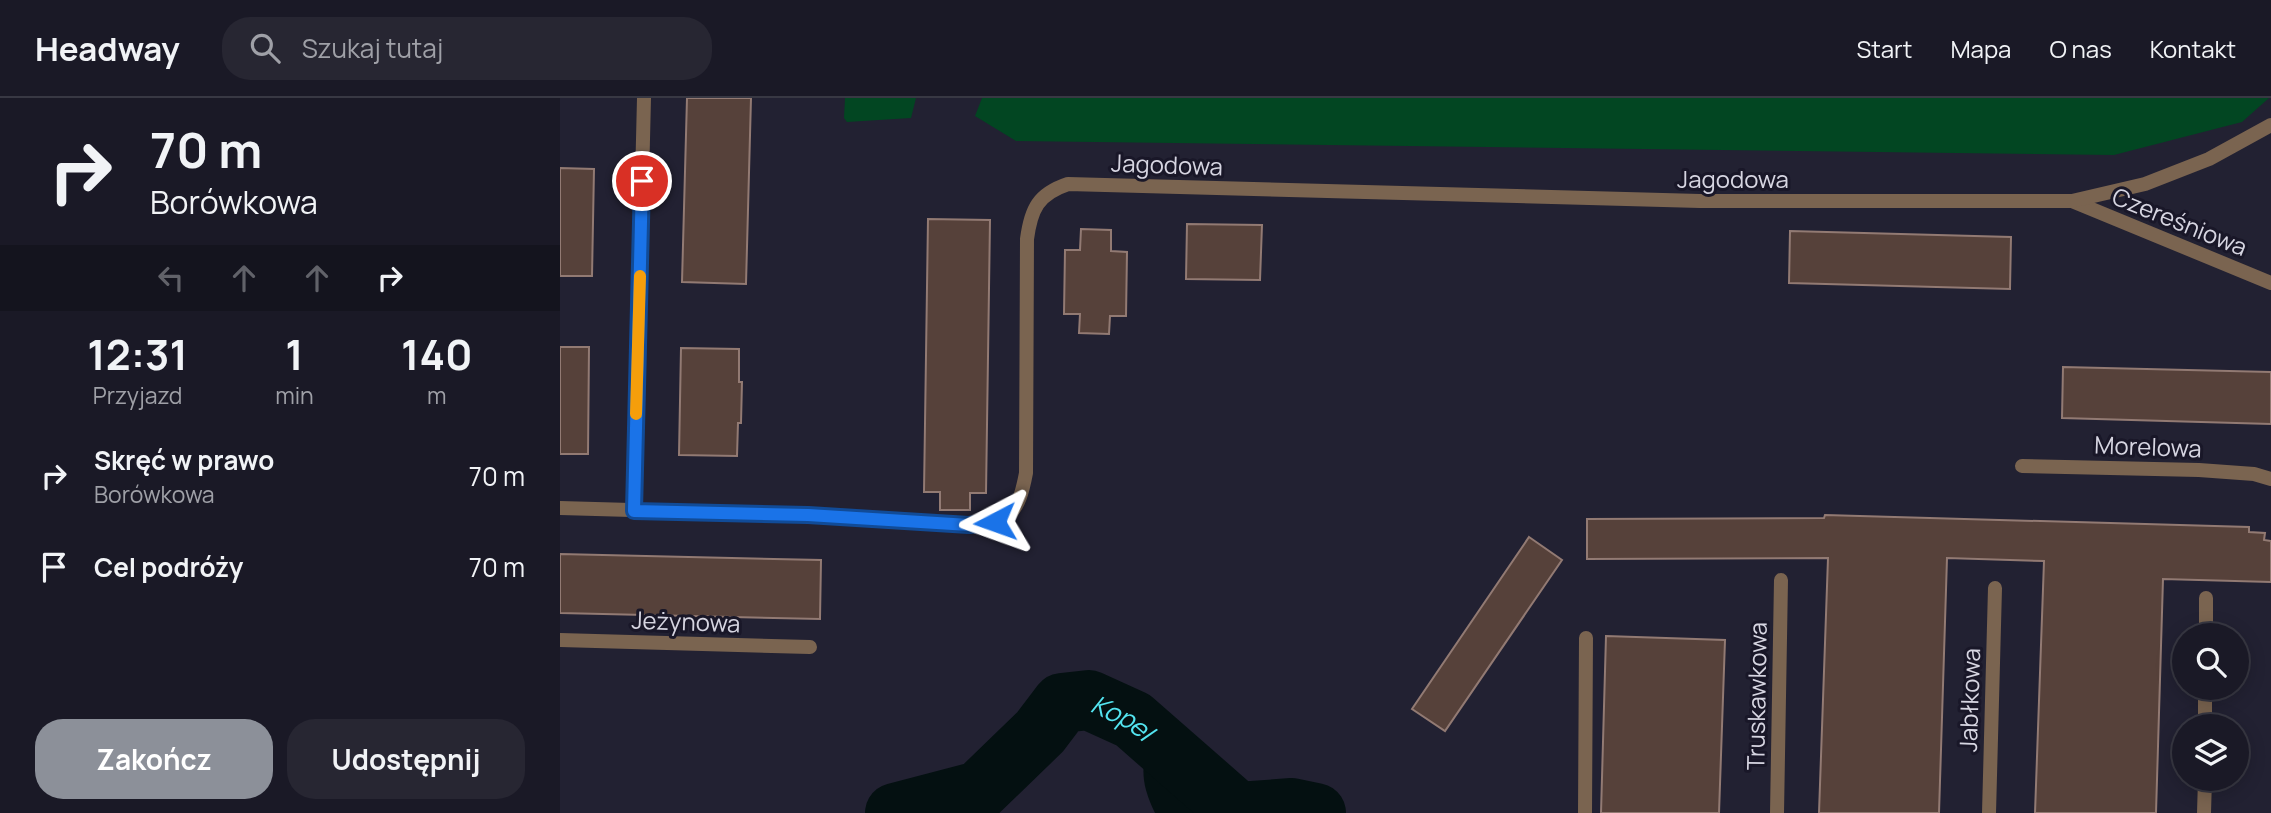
<!DOCTYPE html>
<html lang="pl">
<head>
<meta charset="utf-8">
<style>
  :root { --surface:#1a1926; --page:#272632; --text:#f1f3f6; --muted:#9fa0a7; --line:#383843; --accent:#8c9099 }
  body { margin:0; font-family:Manrope,sans-serif; background:var(--page); color:var(--text); height:100vh; display:flex; flex-direction:column; font-size:26px; white-space:nowrap }
  * { box-sizing:border-box; margin:0 }
  p { font-size:23px; color:var(--muted) }
  .icon { flex:none; width:38px; height:38px; fill:none; stroke:currentColor; stroke-width:2; stroke-linecap:round; stroke-linejoin:round }
  .map { position:relative; flex:1; overflow:hidden }
  .panel { display:flex; flex-direction:column; background:var(--surface); width:560px }
  .panel>* { flex:none }
  .top-card { background:#1a1926; color:var(--text); overflow:hidden }
  .tools { position:absolute; left:1612px; top:525px; display:grid; gap:14px }
  .tools a { display:grid; place-items:center; width:77px; height:77px; border-radius:50%; background:var(--surface); box-shadow:0 4px 18px #0003,0 0 0 2px var(--line); font-size:35px }
  .pin { position:absolute; display:grid; place-items:center; width:60px; height:60px; color:#fff; margin:-30px; border:4px solid #fff; border-radius:50%; box-shadow:0 2px 7px #0007 }
  .me { position:absolute; width:77px; margin:-38px; rotate:266deg; stroke-linejoin:round; filter:drop-shadow(0 0 5px #0008) }
  .turn { display:flex; align-items:center; gap:24px; height:147px; padding:0 35px; font-size:32px }
  .turn .icon { width:91px; height:91px; stroke-width:2.5 }
  .turn b { display:block; font-size:49px; line-height:60px }
  .lanes { display:flex; align-items:center; height:66px; padding:0 35px; background:#0003; justify-content:center; gap:35px; direction:ltr }
  .lanes .off { opacity:.35 }
  .eta { display:flex; justify-content:space-evenly; align-items:center; height:119px; text-align:center }
  .eta b { font-size:42px; font-weight:700; line-height:49px }
  .primary-button { display:flex; gap:14px; margin-top:auto; padding:14px 35px }
  .primary-button a { flex:1; height:80px; border-radius:28px; background:var(--accent); color:#fff; font-size:28px; font-weight:700; line-height:80px; text-align:center }
  .primary-button a+a { background:var(--page); color:var(--text) }
  ul { padding:0; list-style:none }
  li { display:flex; align-items:center; gap:21px; height:91px; padding:0 35px }
  li div { flex:1 }
  li b { display:block; font-size:26px }
  li em { font-style:normal }
  header { display:flex; align-items:center; gap:42px; box-sizing:border-box; height:98px; padding:0 35px; background:var(--surface); border-bottom:2px solid var(--line) }
  header strong { font-size:33px }
  nav { display:flex; gap:38px; margin-inline-start:auto; font-size:24px }
  .search { width:490px; height:63px; background:var(--page); display:flex; align-items:center; gap:18px; box-sizing:border-box; padding:0 24px; border-radius:28px; color:var(--muted); font-size:26px }
  main { display:flex; flex:1; min-height:0 }
  .map>svg:first-child { display:block }
  .green { fill:#024622 }
  .water { fill:#041011 }
  .lines { fill:none; stroke-linecap:round; stroke-linejoin:round }
  .river { stroke:#041011; stroke-width:60 }
  .building { fill:#56413a; stroke:#927a73; stroke-width:2 }
  .street { stroke:#7a6450; stroke-width:14 }
  .route-casing { stroke:#114b97; stroke-width:18 }
  .route { stroke:#1a73e8; stroke-width:12 }
  .slow { stroke:#f59e0b; stroke-width:12 }
  .labels { text-anchor:middle; dominant-baseline:central; stroke-width:6; stroke-linejoin:round; paint-order:stroke }
  .street-label { font-size:24px; fill:#d6d5e1; stroke:#191728 }
  .water-label { font-size:26px; font-style:italic; fill:#53e4f0; stroke:#191728 }
</style>
</head>
<body>
<header>
<strong>Headway</strong>
<div class="search"><svg class="icon" aria-label="search" viewBox="0 0 24 24"><circle cx="10" cy="10" r="6"/><path d="M15 15l6 6"/></svg>Szukaj tutaj</div>
<nav><a>Start</a><a>Mapa</a><a>O nas</a><a>Kontakt</a></nav>
</header>
<main>
<section class="panel">
<div class="top-card">
<div class="turn"><svg class="icon" aria-label="right" viewBox="0 0 24 24"><path d="M7 20v-9h11M14 6l5 5-5 5"/></svg><div><b>70 m</b>Borówkowa</div></div>
<div class="lanes"><svg class="icon off" aria-label="left" viewBox="0 0 24 24"><path d="M17 20v-9H6M10 6l-5 5 5 5"/></svg><svg class="icon off" aria-label="ahead" viewBox="0 0 24 24"><path d="M12 20V5M6 11l6-6 6 6"/></svg><svg class="icon off" aria-label="ahead" viewBox="0 0 24 24"><path d="M12 20V5M6 11l6-6 6 6"/></svg><svg class="icon" aria-label="right" viewBox="0 0 24 24"><path d="M7 20v-9h11M14 6l5 5-5 5"/></svg></div>
</div>
<div class="eta">
<div><b>12:31</b><p>Przyjazd</p></div>
<div><b>1</b><p>min</p></div>
<div><b>140</b><p>m</p></div>
</div>
<ul>
<li><svg class="icon" aria-label="right" viewBox="0 0 24 24"><path d="M7 20v-9h11M14 6l5 5-5 5"/></svg><div><b>Skręć w prawo</b><p>Borówkowa</p></div><em>70 m</em></li>
<li><svg class="icon" aria-label="arrive" viewBox="0 0 24 24"><path d="M6 21V4h12l-3 4 3 4H6"/></svg><div><b>Cel podróży</b></div><em>70 m</em></li>
</ul>
<div class="primary-button"><a>Zakończ</a><a>Udostępnij</a></div>
</section>
<div class="map">
<svg width="1711" height="715" viewBox="0 0 1711 715">
  <rect width="100%" height="100%" fill="#222132"/>
  <g class="green">
    <path d="M285,0H356L351,20L287,24L284,20Z"/>
    <path d="M422,0H1709L1682,24L1554,57L456,43L415,18Z"/>
  </g>
  <path class="water" d="M612,630C647,644 672,671 694,700L677,715H595C580,684 581,669 590,636Z"/>
  <g class="lines">
    <path class="river" id="s1" d="M335,715L419,693L480,634L502,605L529,602L573,622L678,714L732,710L756,715"/>
  </g>
  <g class="building">
    <path d="M127,0H191L186,186L122,184Z"/>
    <path d="M0,70L34,71L32,178H0Z"/>
    <path d="M368,121L430,122L426,395H410V412H380V394H364Z"/>
    <path d="M627,126L702,127L700,182L626,181Z"/>
    <path d="M521,131L551,132V153L567,154L566,218H550L549,236L519,235L520,216H504L505,152H520Z"/>
    <path d="M1230,133L1451,139L1450,191L1229,185Z"/>
    <path d="M0,249H29L28,356H0Z"/>
    <path d="M121,250L179,251V284H182L181,325H178L177,358L119,357Z"/>
    <path d="M1503,269L1711,274V326L1502,320Z"/>
    <path d="M1265,417L1689,429V434L1705,435L1704,442L1711,443V484L1603,481L1596,715H1475L1484,463L1387,460L1379,715H1259L1268,460L1027,461V421L1264,420Z"/>
    <path d="M969,439L1002,462L885,633L852,611Z"/>
    <path d="M0,456L261,462L260,521L0,515Z"/>
    <path d="M1046,538L1165,542L1159,715H1041Z"/>
  </g>
  <g class="lines">
    <g class="street">
      <path d="M1512,103L1711,185"/>
      <path d="M1462,368L1639,372L1694,376L1711,381"/>
      <path d="M0,410L248,417L409,427C451,422 458,417 466,375L467,141C471,111 478,96 508,86L1140,103H1512L1585,86L1649,61L1711,27"/>
      <path d="M74,413L84,0"/>
      <path d="M1646,537V500"/>
      <path d="M0,542L250,549"/>
      <path d="M1645,628V590"/>
      <path d="M1025,715L1026,540"/>
      <path d="M1217,715L1221,482"/>
      <path d="M1429,715L1435,490"/>
      <path d="M1644,715L1645,681"/>
    </g>
  </g>
  <g class="lines">
    <g class="route-casing">
      <path id="route" d="M82,83L74,413L248,417L409,427L435,424"/>
    </g>
    <use href="#route" class="route"/>
    <path class="slow" d="M76,316L80,178"/>
  </g>
  <g class="labels">
    <g class="street-label">
      <text transform="translate(607 66) rotate(2)">Jagodowa</text>
      <text x="1173" y="80">Jagodowa</text>
      <text transform="translate(1620 123) rotate(22)">Czereśniowa</text>
      <text transform="translate(1588 348) rotate(2)">Morelowa</text>
      <text transform="translate(126 523) rotate(2)">Jeżynowa</text>
      <text transform="translate(1196 598) rotate(-89)">Truskawkowa</text>
      <text transform="translate(1409 602) rotate(-88)">Jabłkowa</text>
    </g>
    <g class="water-label">
      <text stroke="none"><textPath href="#s1" startOffset="273">Kopel</textPath></text>
    </g>
  </g>
</svg>
<div class="tools">
<a><svg class="icon" aria-label="search" viewBox="0 0 24 24"><circle cx="10" cy="10" r="6"/><path d="M15 15l6 6"/></svg></a>
<a><svg class="icon" aria-label="layers" viewBox="0 0 24 24"><path d="M12 4l9 5-9 5-9-5zM3 14l9 5 9-5"/></svg></a>
</div>
<div class="pin" style="left:82px;top:83px;background:#d93025"><svg class="icon" aria-label="arrive" viewBox="0 0 24 24"><path d="M6 21V4h12l-3 4 3 4H6"/></svg></div>
<svg class="me" style="left:435px;top:424px" viewBox="-20 -20 40 40"><path d="M0-17L14 15 0 8-14 15z" fill="#1a73e8" stroke="#fff" stroke-width="4"/></svg>
</div>
</main>
</body>
</html>
